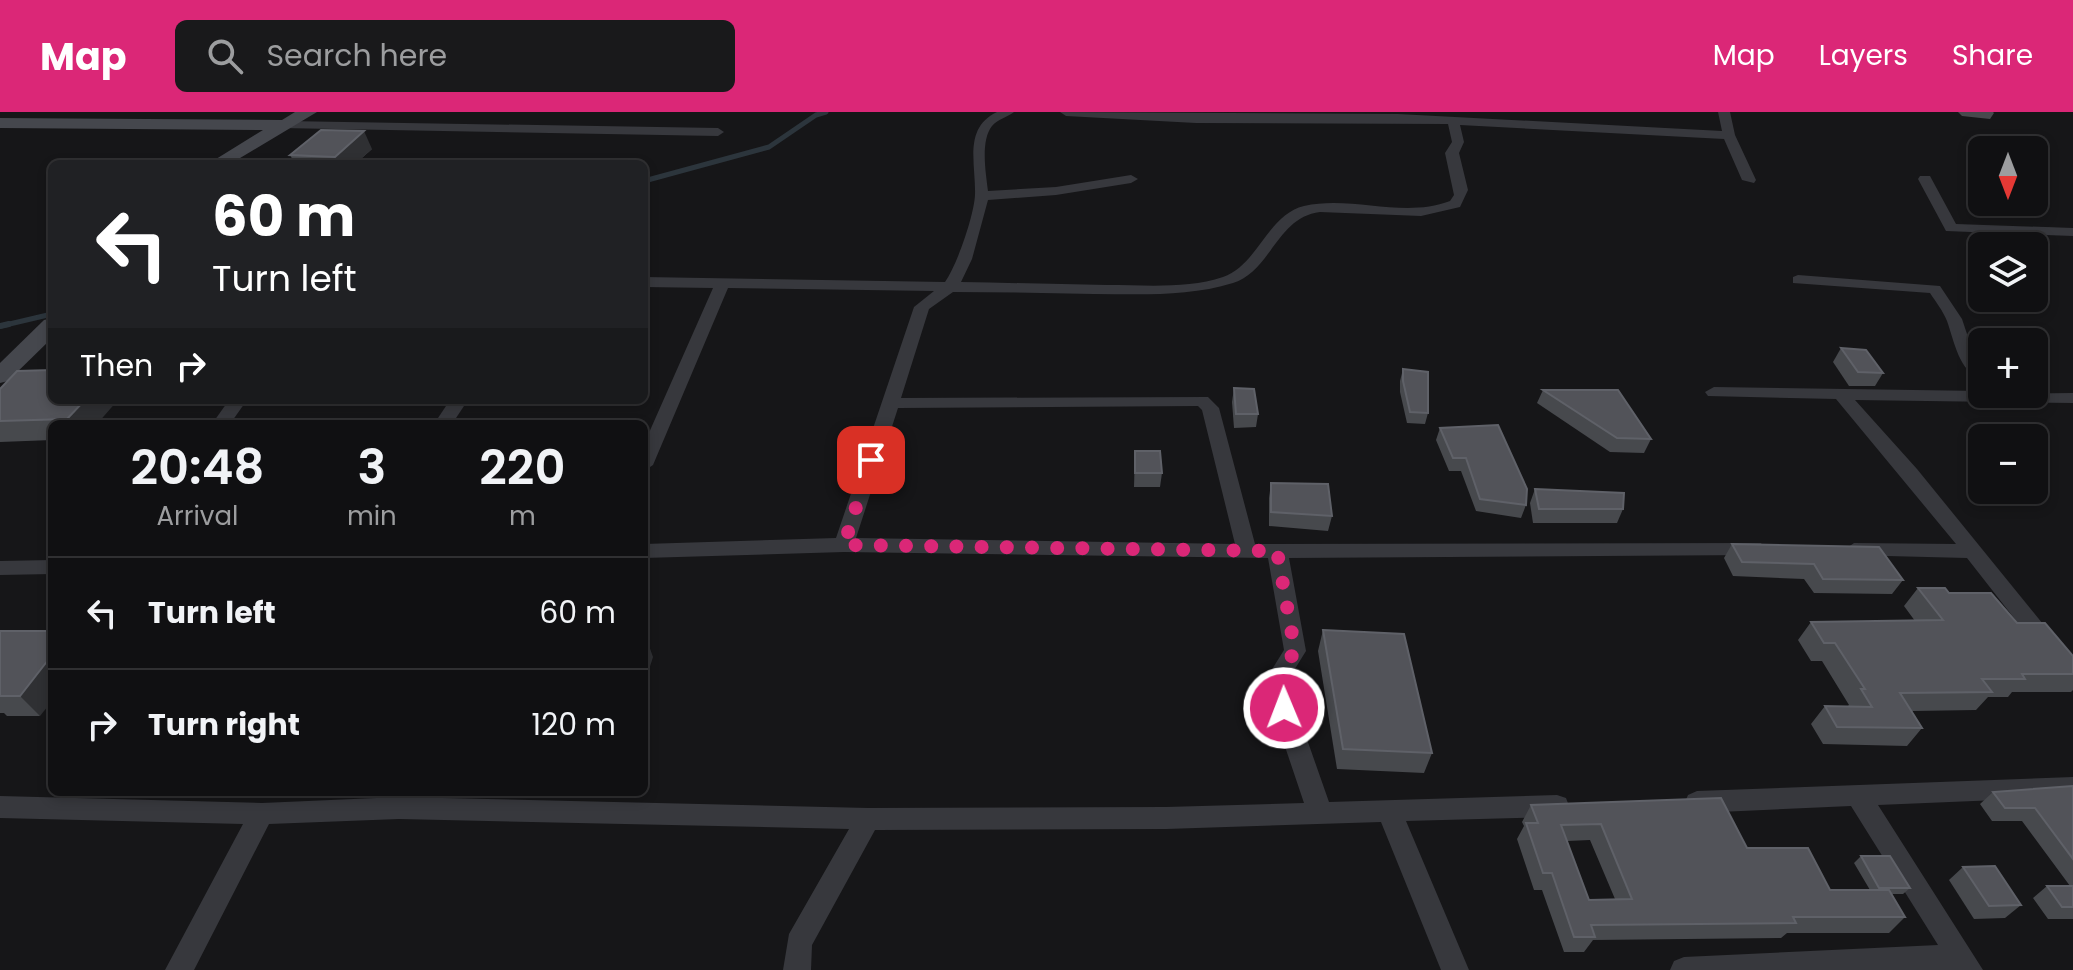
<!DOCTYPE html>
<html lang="en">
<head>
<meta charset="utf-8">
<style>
  :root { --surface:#101012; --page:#19191b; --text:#f1f3f6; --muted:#9c9d9f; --line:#303032; --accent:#db2777 }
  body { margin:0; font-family:Poppins,sans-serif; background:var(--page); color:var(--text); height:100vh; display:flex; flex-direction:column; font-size:30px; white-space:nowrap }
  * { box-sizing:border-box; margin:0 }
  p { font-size:26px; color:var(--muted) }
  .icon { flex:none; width:44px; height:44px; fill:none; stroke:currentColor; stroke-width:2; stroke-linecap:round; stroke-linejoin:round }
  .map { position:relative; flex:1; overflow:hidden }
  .side { position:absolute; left:48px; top:308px; width:600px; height:376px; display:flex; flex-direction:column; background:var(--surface); border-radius:12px; box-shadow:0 4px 12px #0003,0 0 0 2px var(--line) }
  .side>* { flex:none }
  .guide { position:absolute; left:48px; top:48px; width:600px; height:244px; border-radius:12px; box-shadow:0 4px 12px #0003,0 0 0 2px var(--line); background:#202124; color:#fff; overflow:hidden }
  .needle { width:52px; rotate:180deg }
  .tools { position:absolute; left:1968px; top:24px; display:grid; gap:16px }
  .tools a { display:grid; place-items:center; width:80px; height:80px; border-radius:12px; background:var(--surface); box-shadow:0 4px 12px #0003,0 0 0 2px var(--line); font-size:40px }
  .pin { position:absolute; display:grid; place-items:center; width:68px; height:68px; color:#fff; margin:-34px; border-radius:16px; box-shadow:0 4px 12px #0006 }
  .me { position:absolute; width:88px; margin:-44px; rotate:359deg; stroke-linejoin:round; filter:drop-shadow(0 0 6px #0008) }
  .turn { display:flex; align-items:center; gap:28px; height:168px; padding:0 32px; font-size:36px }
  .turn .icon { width:104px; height:104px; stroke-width:2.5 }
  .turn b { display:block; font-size:56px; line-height:68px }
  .then { display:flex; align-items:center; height:76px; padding:0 32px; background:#0003; gap:16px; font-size:30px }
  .eta { display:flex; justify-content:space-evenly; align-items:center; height:136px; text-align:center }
  .eta b { font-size:48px; font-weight:600; line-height:56px }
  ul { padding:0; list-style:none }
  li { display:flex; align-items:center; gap:24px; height:112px; padding:0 32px; border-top:2px solid var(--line) }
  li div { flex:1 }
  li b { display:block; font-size:30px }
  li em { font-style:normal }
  header { display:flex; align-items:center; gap:48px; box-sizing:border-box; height:112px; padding:0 40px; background:var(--accent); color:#fff }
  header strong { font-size:38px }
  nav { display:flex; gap:44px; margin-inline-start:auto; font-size:28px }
  .search { width:560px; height:72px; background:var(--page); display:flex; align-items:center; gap:20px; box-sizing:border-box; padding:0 28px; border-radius:12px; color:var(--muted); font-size:30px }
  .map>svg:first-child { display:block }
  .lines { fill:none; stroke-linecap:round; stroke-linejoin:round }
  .stream-far1 { stroke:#2c353c; stroke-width:5 }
  .stream { stroke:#2c353c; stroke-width:6 }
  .street { fill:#37383d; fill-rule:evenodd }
  .secondary { fill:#45474d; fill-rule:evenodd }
  .wall { fill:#47494d; fill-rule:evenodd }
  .shaded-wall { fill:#2f3033 }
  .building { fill:#525359; stroke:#5f6168; stroke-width:2; fill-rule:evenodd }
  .route { stroke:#db2777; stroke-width:14; stroke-dasharray:0 25.2 }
</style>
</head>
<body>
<header>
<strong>Map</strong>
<div class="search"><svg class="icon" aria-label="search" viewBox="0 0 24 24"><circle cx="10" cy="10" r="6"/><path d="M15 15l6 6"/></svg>Search here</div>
<nav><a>Map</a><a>Layers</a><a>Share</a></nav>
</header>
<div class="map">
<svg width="2073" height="858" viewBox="0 0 2073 858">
  <rect width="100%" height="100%" fill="#161618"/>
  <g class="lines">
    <g class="stream-far1">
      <path d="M644,69L769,35L816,3L826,0"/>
      <path d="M1,214L52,202"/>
    </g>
    <path class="stream" d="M0,214L9,212"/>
    <g class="street">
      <path d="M997,0H1014C1008,5 998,7 992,14C980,29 986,62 988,79L1056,75L1131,63L1138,67L1131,71L1056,83L988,88L972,147L961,170C1010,171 1059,172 1107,173C1145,173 1187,177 1223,165C1258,153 1267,103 1304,94C1352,83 1403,107 1450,89L1454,83L1445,41L1452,30L1448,12L1196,11L1066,4L1060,0L1398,2L1722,19L1718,0H1730L1735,23L1756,68L1754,71L1742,68L1724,27L1460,13L1464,30L1459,41L1468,78L1460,95L1421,104L1320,100C1277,105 1271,159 1233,171C1188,185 1140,182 1094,182C1047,181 1000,180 953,180L929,197L901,286L1208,285L1219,296L1255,432L1761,431L1764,436L1754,443L1289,446L1306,539L1293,560L1296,596L1329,690L1557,683L1566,686L1569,694L1566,702L1557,705L1406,709L1469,858H1441L1381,710L1166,717L875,718L812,833L811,858H783L789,822L849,717L399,707L269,712L194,858H165L243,712L0,706V684L262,691L399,685L868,696L1166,695L1304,691L1272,596L1271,559L1284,538L1268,446L844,440L644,446V432L836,426L914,195L934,179L728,176L653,353L644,359V332L713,176L644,175V165L945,170C957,153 974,104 975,83C976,52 963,16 997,0ZM1198,294L1202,298L1235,432L856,426L898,296Z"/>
      <path d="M285,9L718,16L724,20L718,24L281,16L279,13Z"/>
      <path d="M1920,64H1930L1956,112L2073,116V124L1946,119L1918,67Z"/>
      <path d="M1798,163L1940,174L1962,207L1973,240L1982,251V267C1959,261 1954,228 1947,209C1943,199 1936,190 1930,181L1793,171V165Z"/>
      <path d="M1714,275L1982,279V282L2073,281V291L1855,288L1917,357L2073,549V574L2065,571L1967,446L1847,443L1844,438L1854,431L1956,432L1836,287L1708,284L1705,280Z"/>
      <path d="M229,288H247L230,312H212Z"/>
      <path d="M450,288H468L452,312H434Z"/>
      <path d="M52,448V462L0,463V449Z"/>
      <path d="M2073,665V685L1878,693L1983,858H1670L1674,849L1684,845L1938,833L1851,694L1697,701L1688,697L1685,690L1688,683L1697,679Z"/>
    </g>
    <g class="secondary">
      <path d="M295,0H317L230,52H208L263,18L0,16V6L282,8Z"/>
      <path d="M52,206V226L8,269L0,271V251L44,208Z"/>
    </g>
  </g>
  <g class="wall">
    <path d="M1958,0H1993L1994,1L1990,7L1962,4Z"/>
    <path d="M372,37L355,52H295L290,43Z"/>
    <path d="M1841,236L1883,261L1875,274H1849L1833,250Z"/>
    <path d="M1403,257L1428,301L1425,312L1407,311L1400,280V269Z"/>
    <path d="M1234,276L1258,302L1256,315L1234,316L1232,290Z"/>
    <path d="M0,277L97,312H52V328L0,330Z"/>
    <path d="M1543,278L1651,327L1644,341L1610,340L1537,291Z"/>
    <path d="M1440,316L1526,393L1521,406L1476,399L1461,359H1449L1436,328Z"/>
    <path d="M1135,339L1162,361L1160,375H1134Z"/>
    <path d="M1271,371L1332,404L1328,419L1269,414V386Z"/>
    <path d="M1535,377L1623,397L1617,411H1533L1530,391Z"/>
    <path d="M1732,432L1903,468L1892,482L1814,481L1804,467L1733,464L1724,446Z"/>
    <path d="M1918,476L1949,481L2017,511L2073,544V578L2071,580H2012L2008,585H1988L1976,598L1912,599L1922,616L1907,634L1823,632L1811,612L1825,594H1848L1849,593L1822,549H1811L1798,528L1811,510L1915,509L1904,494Z"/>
    <path d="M1323,518L1432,641L1424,661L1337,657L1318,539Z"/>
    <path d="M0,519L40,604H7L4,601H0Z"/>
    <path d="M2073,674V807H2048L2033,786L2047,774H2070L2022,709H1992L1980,692L1993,680Z"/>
    <path d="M1531,693L1747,736L1830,778H1870L1854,751L1861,744L1910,776L1903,782H1892L1905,805L1889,821H1787L1781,826L1593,828L1584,840H1564L1542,778H1534L1517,727L1524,714L1522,710ZM1590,728L1615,787L1589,788L1567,729Z"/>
    <path d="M1963,755L2021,793L2005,806L1974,807L1949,768Z"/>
  </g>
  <g class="shaded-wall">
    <path d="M364,19L372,37L355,52H338L335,45Z"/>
    <path d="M85,288H118L97,312H71L67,307Z"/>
    <path d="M648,531L653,545L646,567L644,561V543Z"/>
    <path d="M52,543V589L40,604L20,584Z"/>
  </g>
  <g class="building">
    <path d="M321,18L364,19L335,45L290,43Z"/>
    <path d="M1841,236L1866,238L1883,261L1858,260Z"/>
    <path d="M1403,257L1428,260V301L1410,300L1403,269Z"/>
    <path d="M52,258V288H85L67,307L0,309V277L17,259Z"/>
    <path d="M1234,276L1254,277L1258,302H1236Z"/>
    <path d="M1543,278H1618L1651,327L1617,326Z"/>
    <path d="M1498,313L1527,377L1526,393L1480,387L1466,346H1453L1440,316Z"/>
    <path d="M1135,339H1160L1162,361H1135Z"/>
    <path d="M1271,371L1328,372L1332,404L1271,400Z"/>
    <path d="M1535,377L1624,381L1623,397H1539Z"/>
    <path d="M1732,432L1879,435L1903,468L1823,467L1814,452L1742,450Z"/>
    <path d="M1918,476H1945L1949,481H1991L2017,511H2045L2073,544V562H2022L2025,567H1982L1992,580L1900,581L1922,616L1837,615L1825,594L1872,595L1861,577H1865L1835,531H1824L1811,510L1943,508Z"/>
    <path d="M1323,518L1404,522L1432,641L1343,637Z"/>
    <path d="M0,519H52V543L20,584H0Z"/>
    <path d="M644,531H648L644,543Z"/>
    <path d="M2073,674V747L2035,696H2005L1993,680Z"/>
    <path d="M1721,686L1747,736H1808L1830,778H1889L1905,805H1793L1796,811L1591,813L1595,825H1574L1552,761H1543L1526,711H1538L1531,693ZM1601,712L1632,787L1589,788L1561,713Z"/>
    <path d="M1861,744H1890L1910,776H1879Z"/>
    <path d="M1995,754L2021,793L1989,794L1963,755Z"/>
    <path d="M2047,774H2073V795H2062Z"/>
  </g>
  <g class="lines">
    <path class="route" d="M871,348L844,433L1277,439L1295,539L1282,559L1284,596"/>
  </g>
</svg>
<div class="tools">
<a><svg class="needle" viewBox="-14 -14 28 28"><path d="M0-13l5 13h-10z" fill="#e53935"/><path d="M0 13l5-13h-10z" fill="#9c9d9f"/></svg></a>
<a><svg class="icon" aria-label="layers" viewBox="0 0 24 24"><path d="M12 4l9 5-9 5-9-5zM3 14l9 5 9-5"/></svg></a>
<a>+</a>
<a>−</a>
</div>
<div class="pin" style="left:871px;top:348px;background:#d93025"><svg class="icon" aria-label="arrive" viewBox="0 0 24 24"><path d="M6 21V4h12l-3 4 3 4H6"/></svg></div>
<svg class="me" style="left:1284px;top:596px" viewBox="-20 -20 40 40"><circle r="17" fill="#db2777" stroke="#fff" stroke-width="3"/><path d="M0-11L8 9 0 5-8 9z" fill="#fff"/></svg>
<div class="guide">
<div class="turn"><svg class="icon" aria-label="left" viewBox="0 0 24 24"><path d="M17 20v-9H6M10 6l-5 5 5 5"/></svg><div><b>60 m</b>Turn left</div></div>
<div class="then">Then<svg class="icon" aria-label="right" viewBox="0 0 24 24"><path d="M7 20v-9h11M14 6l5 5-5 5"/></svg></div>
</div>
<section class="side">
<div class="eta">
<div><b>20:48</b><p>Arrival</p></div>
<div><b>3</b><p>min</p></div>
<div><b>220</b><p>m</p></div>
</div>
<ul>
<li><svg class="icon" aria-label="left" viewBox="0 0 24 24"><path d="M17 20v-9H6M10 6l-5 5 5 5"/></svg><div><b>Turn left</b></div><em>60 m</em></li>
<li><svg class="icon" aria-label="right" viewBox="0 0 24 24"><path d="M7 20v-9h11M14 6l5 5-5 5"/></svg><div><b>Turn right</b></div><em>120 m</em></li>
</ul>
</section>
</div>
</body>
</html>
